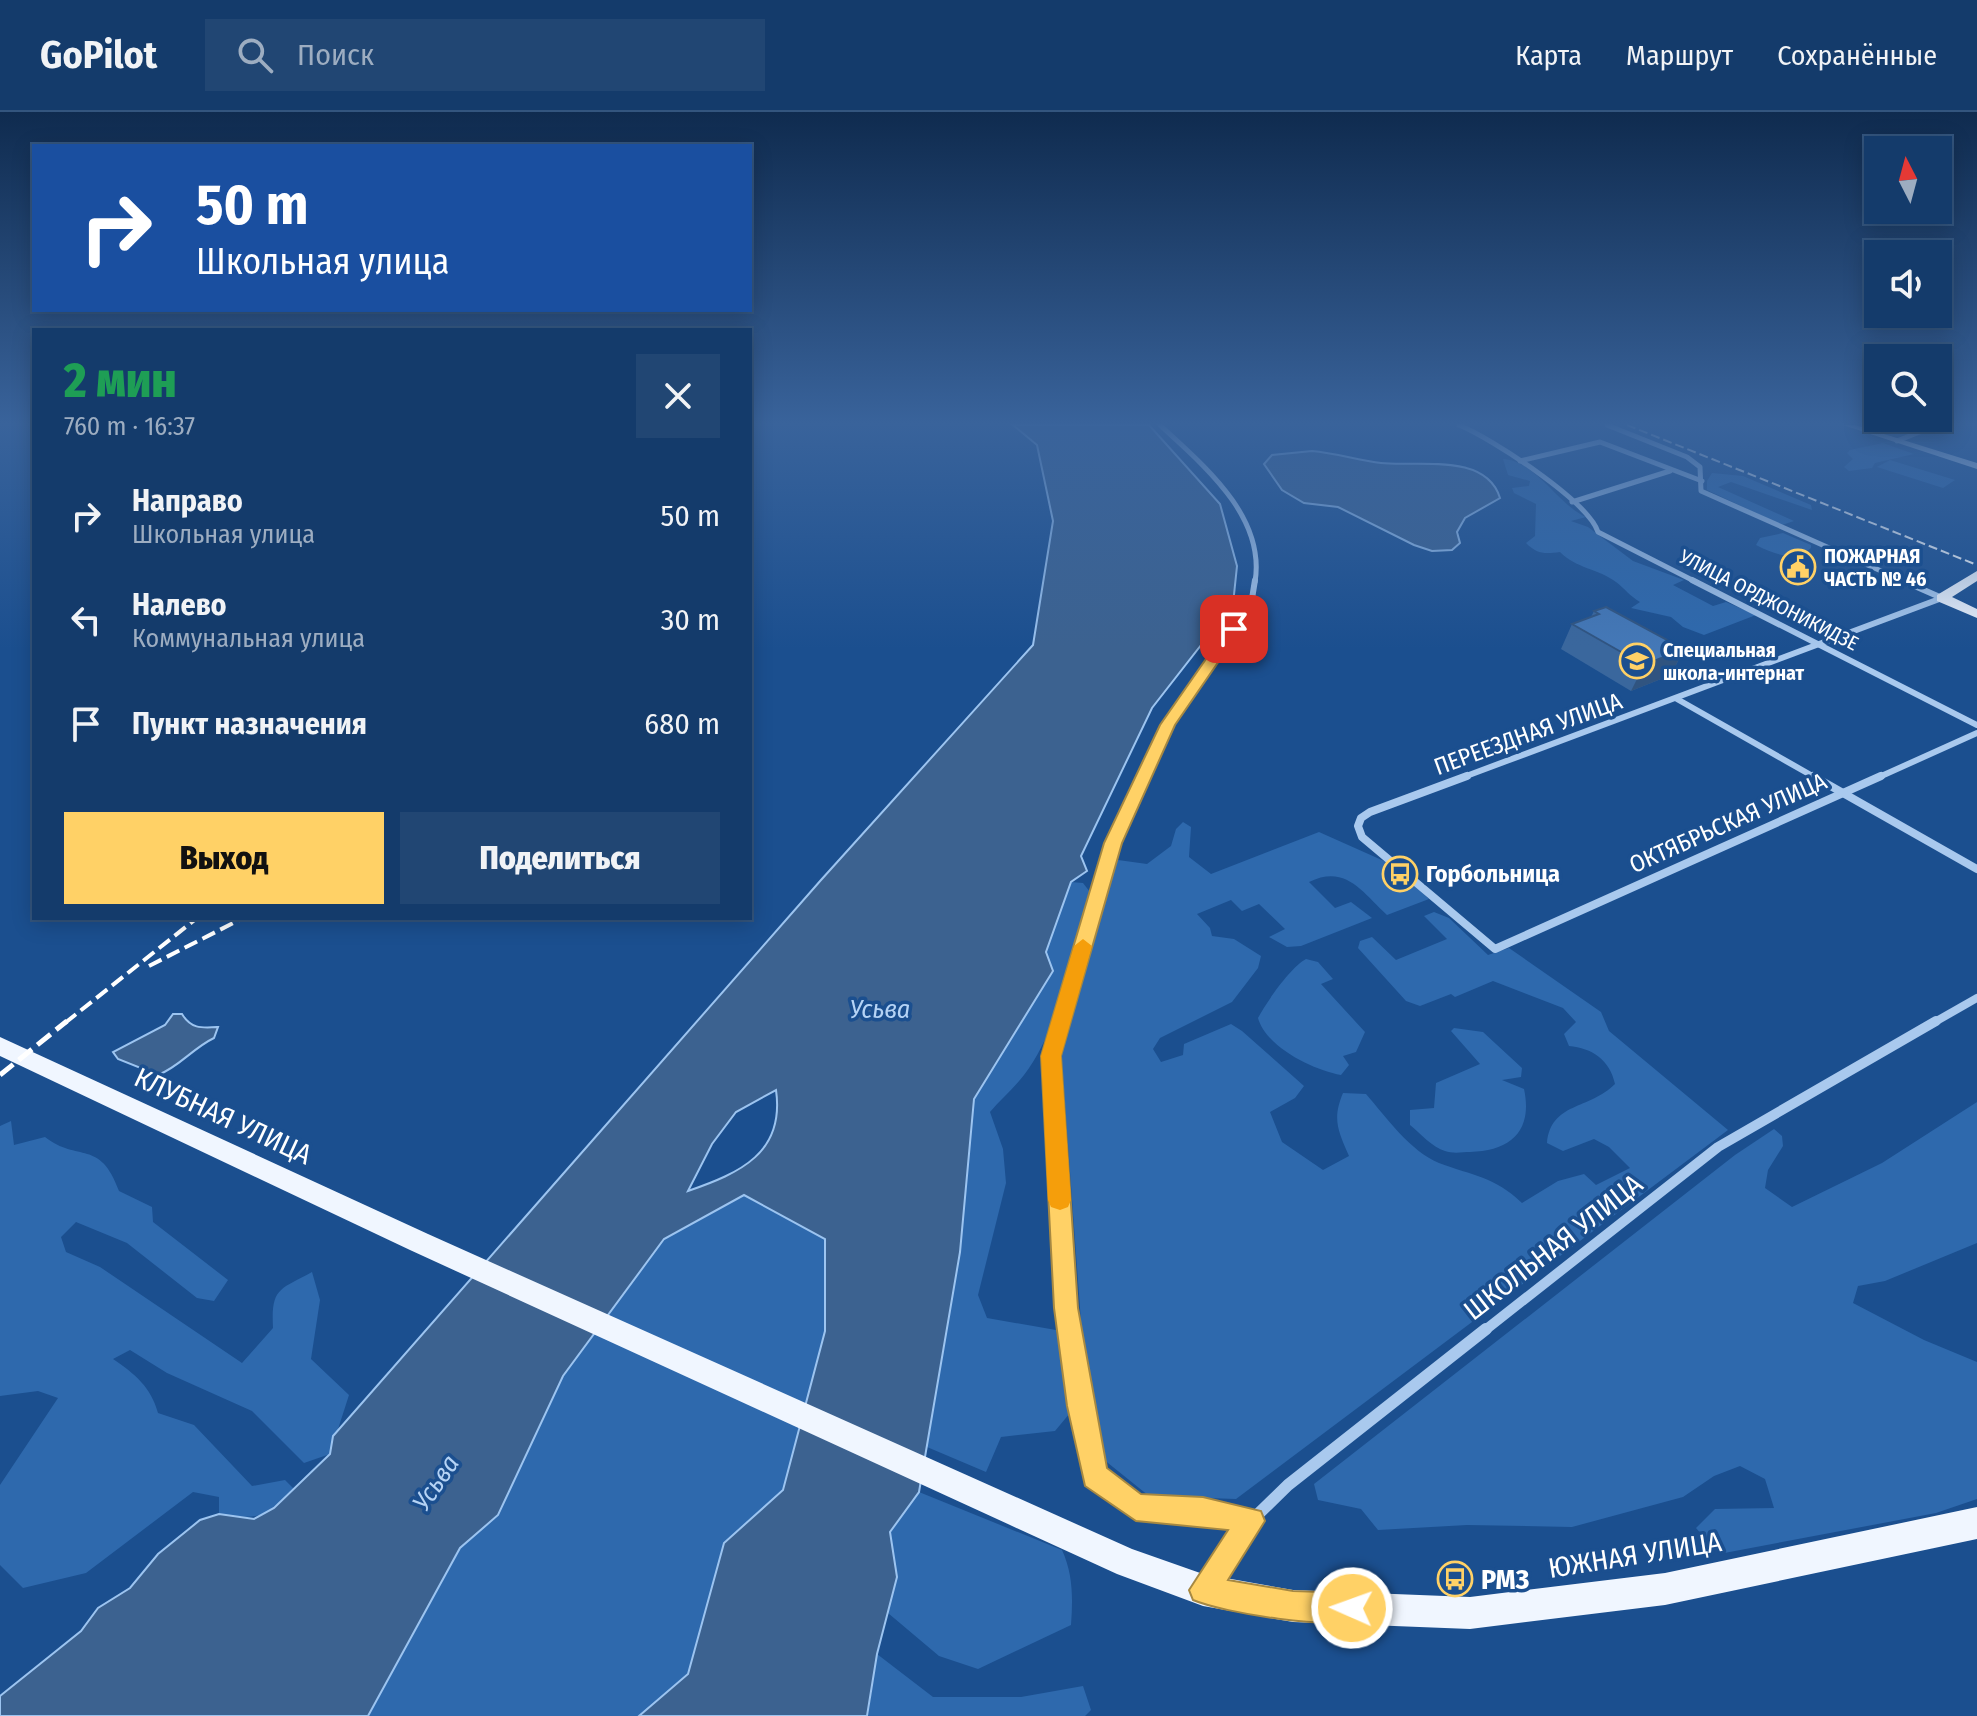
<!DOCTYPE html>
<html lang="ru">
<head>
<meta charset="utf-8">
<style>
  :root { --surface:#143b6b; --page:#214673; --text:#f1f3f6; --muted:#9dadc1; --line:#33557e; --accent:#ffd166 }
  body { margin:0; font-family:"Fira Sans Condensed",sans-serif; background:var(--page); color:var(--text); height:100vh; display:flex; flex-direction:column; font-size:30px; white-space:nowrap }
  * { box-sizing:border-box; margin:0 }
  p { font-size:26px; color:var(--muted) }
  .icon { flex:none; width:44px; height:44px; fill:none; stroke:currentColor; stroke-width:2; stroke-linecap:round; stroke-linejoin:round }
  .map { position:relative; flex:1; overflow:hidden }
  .drawer { position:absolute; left:32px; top:216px; width:720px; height:592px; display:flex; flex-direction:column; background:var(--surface); border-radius:0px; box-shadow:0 4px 20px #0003,0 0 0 2px var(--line) }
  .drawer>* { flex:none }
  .banner { position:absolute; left:32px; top:32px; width:720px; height:168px; border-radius:0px; box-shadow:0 4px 20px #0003,0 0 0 2px var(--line); background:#1a4fa0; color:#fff; overflow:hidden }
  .needle { width:52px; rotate:354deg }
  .fabs { position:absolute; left:1864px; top:24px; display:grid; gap:16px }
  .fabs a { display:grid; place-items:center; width:88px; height:88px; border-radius:0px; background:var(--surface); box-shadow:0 4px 20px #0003,0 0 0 2px var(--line); font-size:40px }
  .pin { position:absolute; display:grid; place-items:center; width:68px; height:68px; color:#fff; margin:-34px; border-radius:16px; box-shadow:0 4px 12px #0006 }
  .me { position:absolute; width:88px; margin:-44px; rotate:272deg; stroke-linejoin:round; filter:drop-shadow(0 0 6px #0008) }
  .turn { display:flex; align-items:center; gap:28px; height:168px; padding:0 32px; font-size:36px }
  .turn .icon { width:104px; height:104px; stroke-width:2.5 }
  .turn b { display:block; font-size:56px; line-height:68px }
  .round { display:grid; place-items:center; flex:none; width:84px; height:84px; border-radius:0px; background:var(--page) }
  .head { display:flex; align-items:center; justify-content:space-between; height:136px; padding:0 32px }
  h1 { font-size:48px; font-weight:800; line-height:60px; color:#1e9e55 }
  .action { display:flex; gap:16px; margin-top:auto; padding:16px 32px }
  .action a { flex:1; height:92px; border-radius:0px; background:var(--accent); color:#111; font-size:32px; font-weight:800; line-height:92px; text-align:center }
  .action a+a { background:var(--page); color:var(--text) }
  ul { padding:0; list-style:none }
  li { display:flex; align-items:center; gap:24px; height:104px; padding:0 32px }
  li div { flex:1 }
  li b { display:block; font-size:30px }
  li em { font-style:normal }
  header { display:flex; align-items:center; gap:48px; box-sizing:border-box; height:112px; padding:0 40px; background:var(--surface); border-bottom:2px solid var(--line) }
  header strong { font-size:38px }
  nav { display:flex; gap:44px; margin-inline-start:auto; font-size:28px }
  .search { width:560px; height:72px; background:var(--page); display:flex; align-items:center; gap:20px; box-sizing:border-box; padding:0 28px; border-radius:0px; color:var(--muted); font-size:30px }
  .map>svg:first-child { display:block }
  .green { fill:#2e69ad }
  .water { fill:#3c6290; stroke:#9cc4f0; stroke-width:2; fill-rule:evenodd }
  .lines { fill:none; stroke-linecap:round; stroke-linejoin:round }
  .street-far4 { stroke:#a9c9ee; stroke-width:5 }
  .street-far3 { stroke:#a9c9ee; stroke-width:6 }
  .street-far2 { stroke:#a9c9ee; stroke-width:8 }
  .street-far1 { stroke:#a9c9ee; stroke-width:10 }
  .street { stroke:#a9c9ee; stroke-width:12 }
  .secondary { fill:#d6e6fa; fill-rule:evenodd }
  .primary { fill:#f0f6ff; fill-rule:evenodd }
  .rail-far2 { stroke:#fff; stroke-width:2; stroke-dasharray:9 4; stroke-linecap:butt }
  .rail-far1 { stroke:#fff; stroke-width:4; stroke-dasharray:14 6; stroke-linecap:butt }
  .rail { stroke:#fff; stroke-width:5; stroke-dasharray:17 7; stroke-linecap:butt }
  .wall { fill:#3a679d }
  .shaded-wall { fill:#305480 }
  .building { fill:#4478b7; stroke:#305480; stroke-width:2 }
  .route { fill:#ffd166; stroke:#a68842; stroke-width:2 }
  .slow { fill:#f59e0b }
  .labels { text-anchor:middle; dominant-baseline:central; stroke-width:7; stroke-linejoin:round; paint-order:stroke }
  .far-poi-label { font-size:20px; font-weight:bold; fill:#fff; stroke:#1b4f8f; text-anchor:start }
  .far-street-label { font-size:20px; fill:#fff; stroke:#1b4f8f }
  .street-label { font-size:24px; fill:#fff; stroke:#1b4f8f }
  .poi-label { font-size:24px; font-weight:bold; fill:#fff; stroke:#1b4f8f; text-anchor:start }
  .water-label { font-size:26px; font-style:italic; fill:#b5d3f5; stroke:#1b4f8f }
  .near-street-label { font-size:28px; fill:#fff; stroke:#1b4f8f }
  .near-poi-label { font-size:28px; font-weight:bold; fill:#fff; stroke:#1b4f8f; text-anchor:start }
</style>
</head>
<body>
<header>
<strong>GoPilot</strong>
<div class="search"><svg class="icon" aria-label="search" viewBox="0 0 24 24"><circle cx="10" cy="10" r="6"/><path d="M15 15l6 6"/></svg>Поиск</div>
<nav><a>Карта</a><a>Маршрут</a><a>Сохранённые</a></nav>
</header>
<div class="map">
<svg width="1977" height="1604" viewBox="0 0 1977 1604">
  <rect width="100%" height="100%" fill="#1b4f8f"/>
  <g class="green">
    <path d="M1883,331L1914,342L1875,351L1872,356L1849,359L1844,355L1853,347L1847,341L1850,338Z"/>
    <path d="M1503,347C1536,349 1557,392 1586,405L1571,409L1588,415L1633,449L1684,468L1673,473L1713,494L1726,490L1756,503L1704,523L1683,515L1671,505L1631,496L1640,490C1630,484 1625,477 1616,470C1599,457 1575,456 1560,440C1544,442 1537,442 1526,431L1535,424L1536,392L1514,381L1512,376L1529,374L1530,369L1508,363Z"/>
    <path d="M1890,348L1955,368L1943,376L1877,355Z"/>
    <path d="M1712,361L1743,364L1811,393L1812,398L1731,370L1718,375L1794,409L1782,413L1707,378V369Z"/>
    <path d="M1783,421L1811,433V436C1793,450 1774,442 1756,433L1760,426Z"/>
    <path d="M1183,710L1191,715L1189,745L1211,762L1319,720L1393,753L1429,787L1387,803C1362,780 1346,752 1309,770L1335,796L1351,790L1372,806L1301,834L1287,835L1269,825L1285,817L1259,792L1242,799L1231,788L1197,802L1210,816L1212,824L1234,827L1261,844L1258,856L1232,890L1160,926L1153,937L1161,950L1183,943L1184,932L1231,912L1242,919L1304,974L1295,986L1270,1000L1282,1030L1323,1058L1349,1044C1338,1019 1332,1007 1343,981L1366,982C1386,1005 1410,1039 1439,1051C1473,1064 1494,1064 1522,1091L1558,1069L1584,1062L1596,1073L1630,1056L1609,1035L1594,1027L1563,1039L1547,1031C1551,990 1589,998 1615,972C1610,948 1592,936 1569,934L1564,922L1576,910L1563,896L1493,869L1455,885L1451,882L1420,894L1406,889L1358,836L1360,829L1372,825L1396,848L1447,827L1424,804L1434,800L1449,806L1488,843L1509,836L1601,900L1609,919L1728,1018L1236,1387L1149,1384L1103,1347L1086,1278L1061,937L1110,764L1118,748L1147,752L1171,734L1176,717Z"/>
    <path d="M1071,770L1083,771L1090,780C1075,837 1060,916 1024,963C1014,976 1001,987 990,1000L1003,1037L1006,1071L978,1183L987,1206L1056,1218L1070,1301L1055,1319L1001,1325L986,1360L927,1335L960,1140L974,987L1052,859L1046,840Z"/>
    <path d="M1306,847L1318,850L1333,867L1321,872L1365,920L1356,940L1343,944L1349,953L1341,963C1313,958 1266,935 1258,906C1267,889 1291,855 1306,847Z"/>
    <path d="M1454,916L1483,920L1522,956L1521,965L1502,968L1524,977C1533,1019 1511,1039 1470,1040C1463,1040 1453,1042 1445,1039C1433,1036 1420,1021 1410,1013V998L1434,996L1436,971L1480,952L1451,919Z"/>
    <path d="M1977,990V1131L1885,1169L1858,1174L1853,1191L1924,1228L1977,1250V1387L1936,1401L1719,1442L1696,1416L1715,1397L1774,1396L1765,1367L1740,1354L1714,1364L1683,1385L1572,1415L1467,1413L1378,1418L1361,1397L1318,1388L1314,1372L1735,1043L1774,1017L1782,1024L1783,1034L1768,1058L1765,1076L1792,1095L1882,1051Z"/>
    <path d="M11,1009L14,1033L45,1025C78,1051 100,1026 119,1079L152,1095L153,1110L228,1168L214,1189L197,1186L127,1131L76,1110L61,1125L66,1140L100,1155L242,1251L273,1216C271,1176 279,1178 312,1160L320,1188L311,1247L349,1283L330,1342L304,1351L252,1299L167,1261L130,1238L113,1247C135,1262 151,1275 158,1301L194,1313L252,1374L285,1368L294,1377C264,1406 261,1408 219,1402V1385L193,1380L86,1461L23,1476L0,1453V1373L58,1286L38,1279L0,1284V1014Z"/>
    <path d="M744,1083L825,1127V1219L783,1379L724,1431L688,1562L639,1604H368L460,1436L498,1403L563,1264L664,1127Z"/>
    <path d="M919,1380L1062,1438C1073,1462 1073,1486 1071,1513L978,1557L939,1544L888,1501L897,1465L890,1420Z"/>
    <path d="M877,1542L933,1585H1021L1083,1574L1091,1598L1085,1604H868Z"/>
  </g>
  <g class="water">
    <path d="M1013,313H1149L1220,392L1237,454L1233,492L1152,596L1081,744L1087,759L1071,770L1046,840L1053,859L974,987L960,1140L919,1380L890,1420L897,1465L877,1542L867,1604H639L688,1562L724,1431L783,1378L825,1219V1127L744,1083L664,1127L563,1264L498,1403L460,1436L368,1604H0V1584L81,1519L98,1496L130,1476L158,1442L200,1408L219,1402L254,1407L274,1396L330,1342L333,1324L821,768L1033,533L1053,409L1037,333ZM776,978C785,1041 740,1061 688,1079L712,1032L736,1000Z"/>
    <path d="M1312,339C1335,341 1358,348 1381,351C1417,355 1486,340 1500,386L1465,406L1457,420L1460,431L1452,438L1432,439L1414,433L1338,395L1304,391L1282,378L1264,352L1272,343Z"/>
    <path d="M173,902H182C191,917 201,916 218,915L214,926C193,936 179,955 158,963L118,947L113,940L165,913Z"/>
  </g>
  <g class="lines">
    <g class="street-far4">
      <path d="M1160,313C1203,353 1266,404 1255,470"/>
      <path d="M1459,313C1491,326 1588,389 1598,420L1696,470"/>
      <path d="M1607,313L1687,345L1700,355L1701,379L1906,470"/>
      <path d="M1897,329L1937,313"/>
      <path d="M1520,349L1600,330L1702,369"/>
      <path d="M1572,390L1670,359"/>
    </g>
    <g class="street-far3">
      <path d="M1692,468L1977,613"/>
      <path d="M1901,468L1942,486"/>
      <path d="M1677,587L1816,666"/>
      <path d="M1143,666L1167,613L1251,493L1255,468"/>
      <path d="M1461,666L1942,486"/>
      <path d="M1877,666L1977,621"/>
    </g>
    <g class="street-far2">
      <path d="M1467,664L1370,700L1361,706L1358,714L1362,725L1495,837L1881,664"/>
      <path d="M1813,664L1977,757"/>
      <path d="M1061,911L1113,731L1144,664"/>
      <path d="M1933,911L1977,886"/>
    </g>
    <g class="street-far1">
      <path d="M1061,909L1051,944L1069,1219"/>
      <path d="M1484,1219L1718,1035L1936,909"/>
    </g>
    <g class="street">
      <path d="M1069,1217L1095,1364L1136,1395L1203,1399L1251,1409"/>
      <path d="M1209,1470L1251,1409L1288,1373L1486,1217"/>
    </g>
    <path class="secondary" d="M1843,313H1855L1977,351V357Z"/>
    <g class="primary">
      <path d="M1977,459V469L1952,485L1977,497V506L1937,489V483Z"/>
      <path d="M0,925L428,1122L1132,1437L1203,1462L1293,1478L1470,1485L1665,1461L1977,1395V1427L1665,1493L1470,1517L1293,1510L1203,1494L1117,1462L410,1138L0,944Z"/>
    </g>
    <path class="rail-far2" d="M1627,313L1977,453"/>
    <g class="rail-far1">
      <path d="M149,854L243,806"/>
      <path d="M65,911L197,806"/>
    </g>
    <path class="rail" d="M0,963L67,909"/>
  </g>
  <g class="wall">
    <path d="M1785,450L1816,452L1811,460L1796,465L1780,458Z"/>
    <path d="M1594,499L1684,537L1671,563L1631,579L1561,537L1572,512L1591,505Z"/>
  </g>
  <g class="shaded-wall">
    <path d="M1816,452L1811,460L1796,465L1801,457Z"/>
    <path d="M1684,537L1671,563L1631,579L1644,553Z"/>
  </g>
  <g class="building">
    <path d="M1800,444L1816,452L1801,457L1785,450Z"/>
    <path d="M1606,495L1684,537L1644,553L1572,512L1599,502L1594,499Z"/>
  </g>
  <linearGradient id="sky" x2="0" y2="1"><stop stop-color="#0f2b4f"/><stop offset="0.58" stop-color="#39639b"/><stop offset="1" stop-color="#39639b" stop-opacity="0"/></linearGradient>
  <rect width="1977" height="537" fill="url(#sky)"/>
  <path class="route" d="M1229,514L1241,517L1175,613L1122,731L1061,944L1078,1196L1107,1356L1141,1382L1203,1385L1261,1399L1265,1409L1228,1468L1293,1479L1352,1481L1363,1486L1367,1496L1363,1506C1333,1519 1224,1501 1193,1488L1189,1478L1228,1418L1136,1409L1085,1374L1067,1294L1054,1196L1041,944L1104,731L1160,613Z"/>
  <path class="slow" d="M1083,827L1092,834L1061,944L1071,1088L1068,1095L1060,1098L1051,1095L1048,1088L1041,944L1074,834Z"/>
  <defs>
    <g id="civic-ring" transform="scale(1.8)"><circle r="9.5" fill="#1b4f8f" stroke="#ffd166" stroke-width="1.5"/><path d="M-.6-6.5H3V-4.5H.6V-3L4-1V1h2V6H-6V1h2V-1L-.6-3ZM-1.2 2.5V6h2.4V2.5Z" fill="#ffd166"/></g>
    <g id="school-ring" transform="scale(1.8)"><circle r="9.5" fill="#1b4f8f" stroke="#ffd166" stroke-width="1.5"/><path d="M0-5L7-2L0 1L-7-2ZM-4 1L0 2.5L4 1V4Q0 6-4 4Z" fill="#ffd166"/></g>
    <g id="bus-ring" transform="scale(1.8)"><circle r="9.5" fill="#1b4f8f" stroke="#ffd166" stroke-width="1.5"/><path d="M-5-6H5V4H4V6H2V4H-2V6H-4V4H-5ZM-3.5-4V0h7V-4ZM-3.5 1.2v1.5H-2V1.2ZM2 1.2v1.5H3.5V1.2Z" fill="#ffd166"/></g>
  </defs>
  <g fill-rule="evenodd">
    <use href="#civic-ring" x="1798" y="455"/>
    <use href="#school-ring" x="1637" y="549"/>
    <use href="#bus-ring" x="1400" y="762"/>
    <use href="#bus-ring" x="1455" y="1467"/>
  </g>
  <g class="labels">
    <g class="far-poi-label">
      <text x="1824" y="444">ПОЖАРНАЯ<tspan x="1824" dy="23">ЧАСТЬ № 46</tspan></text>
      <text x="1663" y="538">Специальная<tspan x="1663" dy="23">школа-интернат</tspan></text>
    </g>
    <g class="far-street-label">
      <text transform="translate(1769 488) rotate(27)">УЛИЦА ОРДЖОНИКИДЗЕ</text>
    </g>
    <g class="street-label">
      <text transform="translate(1528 622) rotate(-20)">ПЕРЕЕЗДНАЯ УЛИЦА</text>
      <text transform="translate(1728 711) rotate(-24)">ОКТЯБРЬСКАЯ УЛИЦА</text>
    </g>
    <g class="poi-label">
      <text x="1426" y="762">Горбольница</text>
    </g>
    <g class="water-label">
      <text x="880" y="897">Усьва</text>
      <text transform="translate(436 1371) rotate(-56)">Усьва</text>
    </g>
    <g class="near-street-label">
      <text transform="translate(223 1004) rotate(25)">КЛУБНАЯ УЛИЦА</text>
      <text transform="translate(1553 1135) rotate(-38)">ШКОЛЬНАЯ УЛИЦА</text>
      <text transform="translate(1635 1443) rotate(-9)">ЮЖНАЯ УЛИЦА</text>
    </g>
    <g class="near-poi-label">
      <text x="1481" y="1467">РМЗ</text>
    </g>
  </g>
</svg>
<div class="fabs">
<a><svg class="needle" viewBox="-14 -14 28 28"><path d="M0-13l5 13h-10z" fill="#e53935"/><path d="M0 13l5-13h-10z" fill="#9dadc1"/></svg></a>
<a><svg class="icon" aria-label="sound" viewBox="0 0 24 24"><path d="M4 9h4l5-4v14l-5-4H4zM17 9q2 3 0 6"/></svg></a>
<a><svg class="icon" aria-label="search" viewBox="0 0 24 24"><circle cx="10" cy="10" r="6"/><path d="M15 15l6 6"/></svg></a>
</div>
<div class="pin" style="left:1234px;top:517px;background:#d93025"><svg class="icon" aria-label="arrive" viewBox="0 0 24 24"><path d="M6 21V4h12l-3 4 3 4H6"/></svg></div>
<svg class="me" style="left:1352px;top:1496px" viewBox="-20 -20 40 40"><circle r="17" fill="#ffd166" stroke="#fff" stroke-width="3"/><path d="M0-11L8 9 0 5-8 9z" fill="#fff"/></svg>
<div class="banner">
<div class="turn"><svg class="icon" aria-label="right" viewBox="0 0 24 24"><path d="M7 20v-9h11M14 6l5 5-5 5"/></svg><div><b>50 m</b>Школьная улица</div></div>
</div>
<section class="drawer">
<div class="head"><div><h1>2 мин</h1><p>760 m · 16:37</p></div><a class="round"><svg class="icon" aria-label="close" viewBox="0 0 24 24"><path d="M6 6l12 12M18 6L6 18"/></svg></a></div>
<ul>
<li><svg class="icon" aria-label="right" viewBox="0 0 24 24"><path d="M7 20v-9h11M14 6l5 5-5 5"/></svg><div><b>Направо</b><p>Школьная улица</p></div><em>50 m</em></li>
<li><svg class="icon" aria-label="left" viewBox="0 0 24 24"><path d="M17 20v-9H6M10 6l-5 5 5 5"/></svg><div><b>Налево</b><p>Коммунальная улица</p></div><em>30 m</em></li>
<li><svg class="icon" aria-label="arrive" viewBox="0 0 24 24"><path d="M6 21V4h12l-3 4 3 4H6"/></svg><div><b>Пункт назначения</b></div><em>680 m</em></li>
</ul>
<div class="action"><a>Выход</a><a>Поделиться</a></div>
</section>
</div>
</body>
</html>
